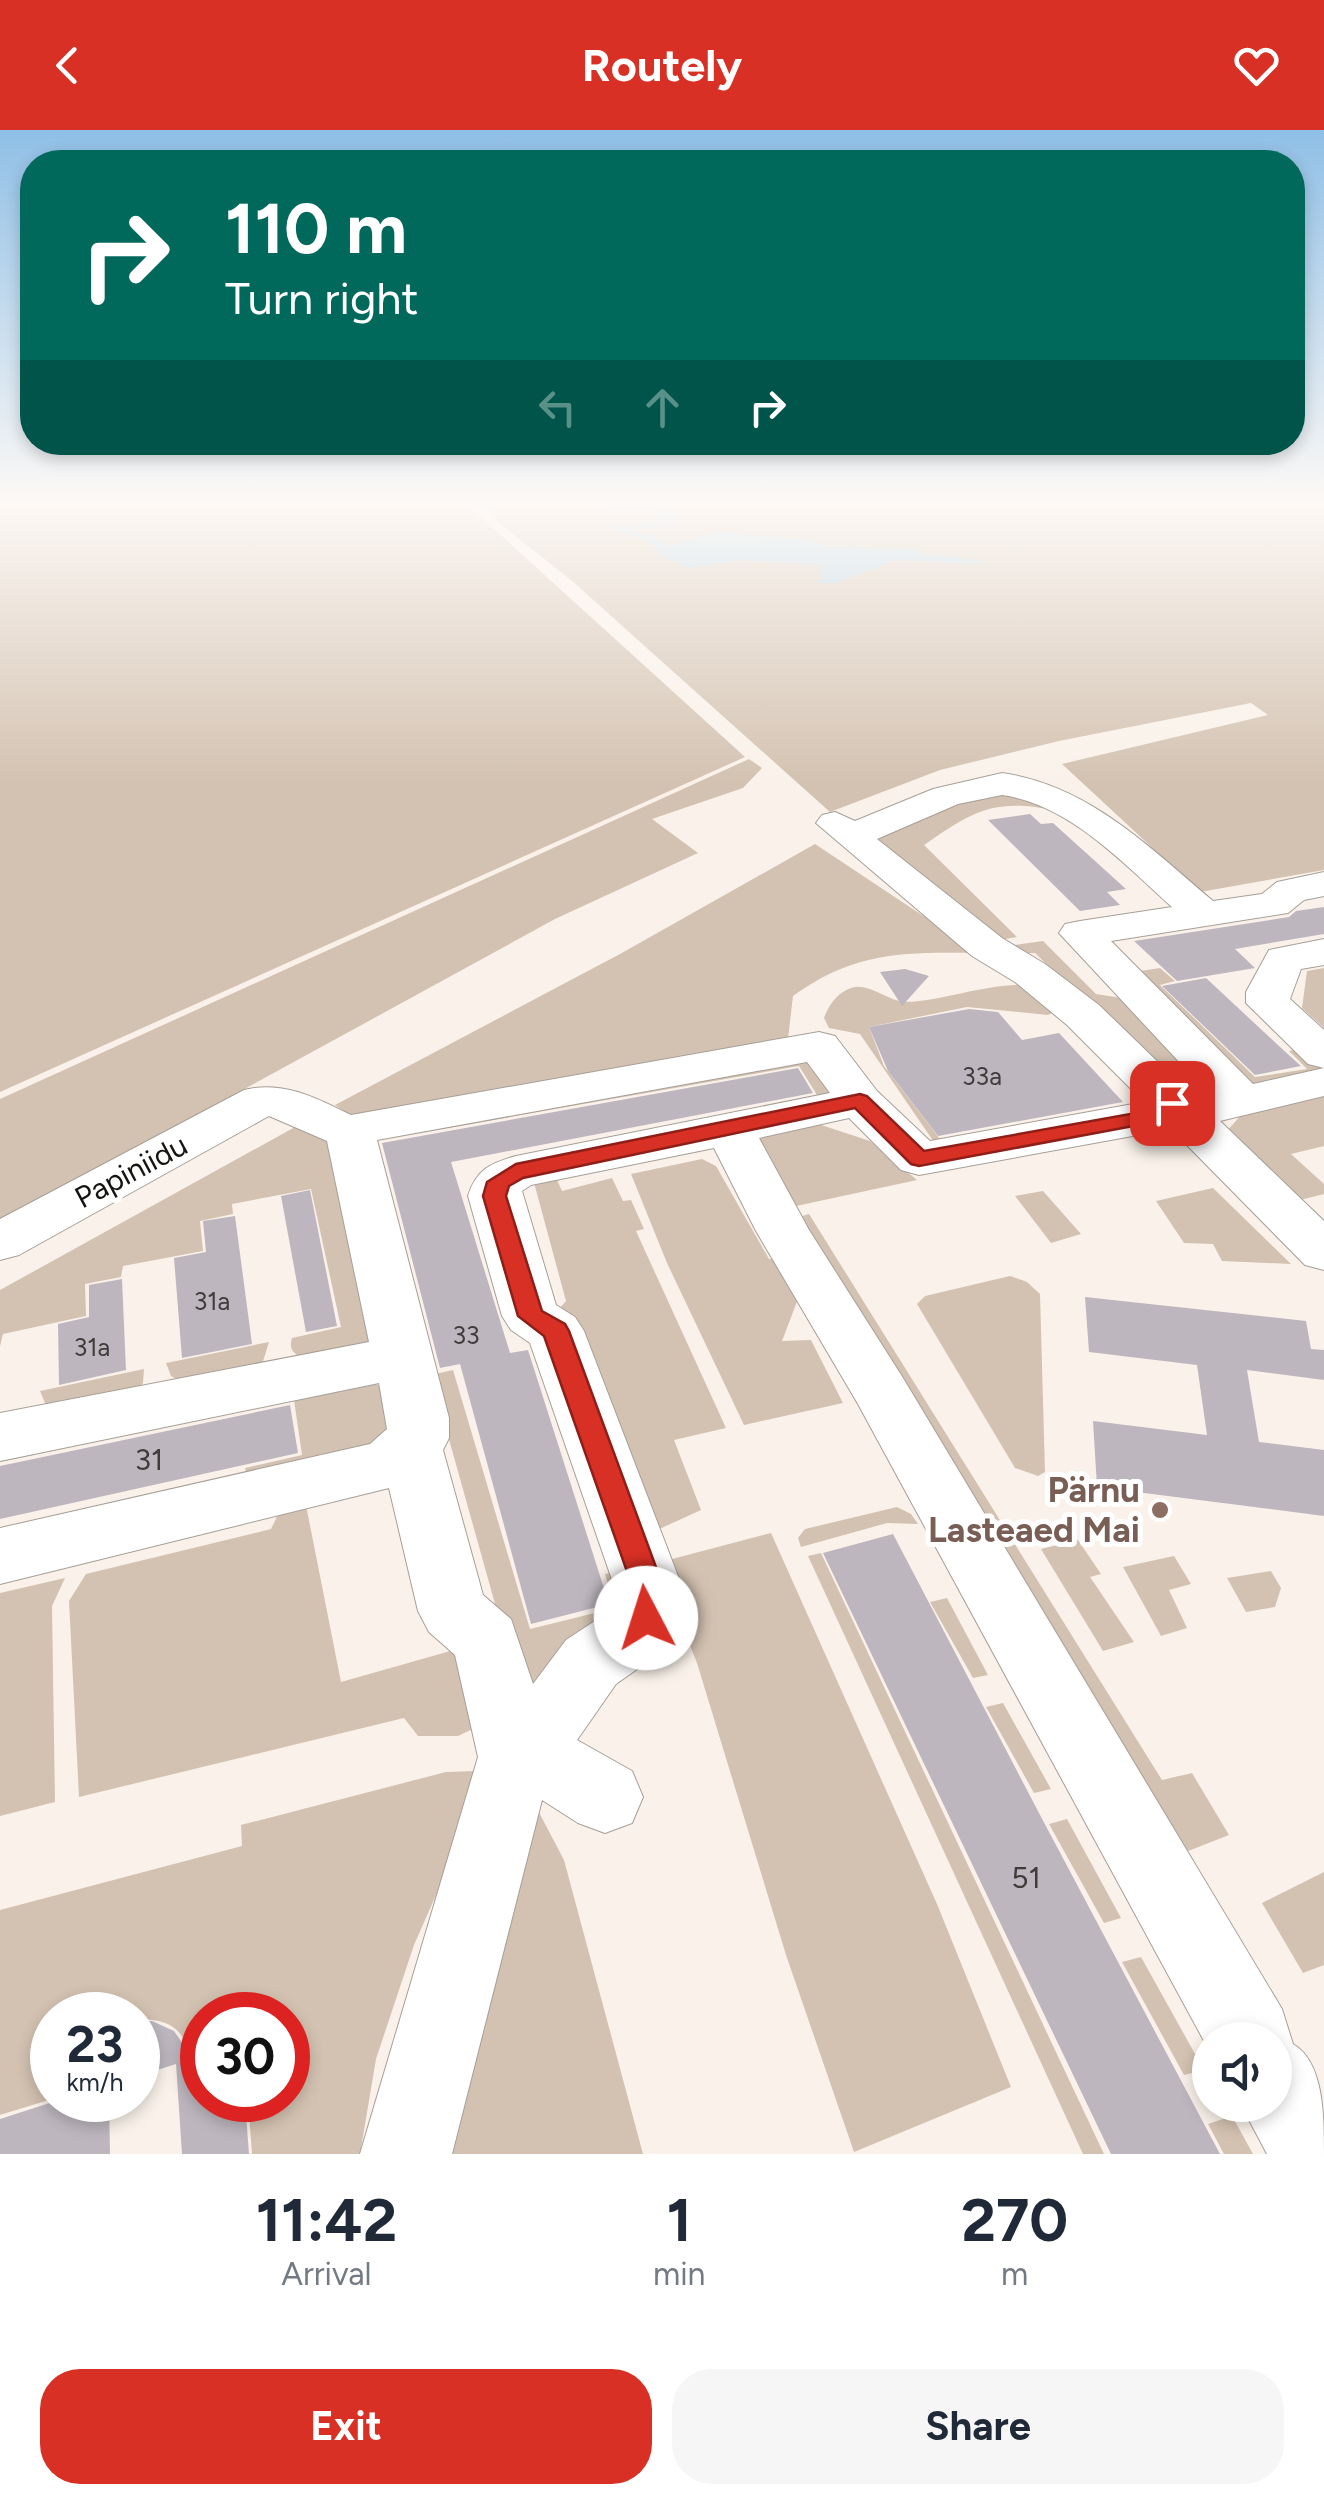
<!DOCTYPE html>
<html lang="en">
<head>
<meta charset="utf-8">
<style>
  :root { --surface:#fff; --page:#f6f6f7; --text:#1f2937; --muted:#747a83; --accent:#d93025 }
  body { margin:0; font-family:Figtree,sans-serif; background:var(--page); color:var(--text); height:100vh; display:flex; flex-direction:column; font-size:38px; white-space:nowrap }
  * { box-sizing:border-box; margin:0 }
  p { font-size:32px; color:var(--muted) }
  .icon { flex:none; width:55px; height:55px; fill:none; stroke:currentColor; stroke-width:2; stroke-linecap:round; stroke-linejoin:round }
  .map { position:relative; height:2024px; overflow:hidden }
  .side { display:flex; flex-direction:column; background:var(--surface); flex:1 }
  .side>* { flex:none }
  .guide { position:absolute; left:20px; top:20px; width:1285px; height:305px; border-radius:40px; box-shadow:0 5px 15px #0003; background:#00695c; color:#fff; overflow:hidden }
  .fabs { position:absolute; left:1192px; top:1892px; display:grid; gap:20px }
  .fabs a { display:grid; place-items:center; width:100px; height:100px; border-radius:50%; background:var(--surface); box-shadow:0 5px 15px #0003; font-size:50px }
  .speed { position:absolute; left:30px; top:1862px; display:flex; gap:20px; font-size:50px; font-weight:700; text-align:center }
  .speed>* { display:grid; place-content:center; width:130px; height:130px; border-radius:50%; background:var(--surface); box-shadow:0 5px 15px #0003; line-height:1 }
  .speed small { font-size:25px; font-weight:400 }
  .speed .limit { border:15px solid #d22; background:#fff; color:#111 }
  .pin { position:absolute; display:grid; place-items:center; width:85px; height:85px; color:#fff; margin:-42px; border-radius:20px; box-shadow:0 5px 15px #0006 }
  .me { position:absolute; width:110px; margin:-55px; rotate:355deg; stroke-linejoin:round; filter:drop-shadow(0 0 8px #0008) }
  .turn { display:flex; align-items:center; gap:35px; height:210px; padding:0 40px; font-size:45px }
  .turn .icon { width:130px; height:130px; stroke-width:2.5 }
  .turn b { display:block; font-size:70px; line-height:85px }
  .lanes { display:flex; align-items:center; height:95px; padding:0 40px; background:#0003; justify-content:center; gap:50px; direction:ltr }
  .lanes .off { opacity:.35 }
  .eta { display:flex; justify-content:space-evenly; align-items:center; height:170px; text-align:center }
  .eta b { font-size:60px; font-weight:700; line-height:70px }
  .action { display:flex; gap:20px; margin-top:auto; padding:20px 40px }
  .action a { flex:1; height:115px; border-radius:40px; background:var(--accent); color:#fff; font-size:40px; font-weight:700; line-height:115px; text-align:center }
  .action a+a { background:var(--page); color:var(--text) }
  header { display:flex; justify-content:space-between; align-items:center; height:130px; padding:0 40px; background:var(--accent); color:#fff; font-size:45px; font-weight:700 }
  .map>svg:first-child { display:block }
  .green { fill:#d3c2b1 }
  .water { fill:#aacfe4 }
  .building { fill:#bdb6be }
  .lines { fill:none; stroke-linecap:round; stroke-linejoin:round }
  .minor-casing { stroke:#a69f98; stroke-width:2 }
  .minor { fill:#fff; fill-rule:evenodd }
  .route { fill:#d93025; stroke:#8d1f18; stroke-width:2.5 }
  .education-dot { fill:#8d6e63; stroke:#fff; stroke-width:4 }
  .labels { text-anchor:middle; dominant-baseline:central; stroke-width:10; stroke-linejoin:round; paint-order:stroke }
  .number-label { font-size:25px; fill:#403c3c }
  .street-label { font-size:30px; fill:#161411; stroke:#fff }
  .near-number-label { font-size:30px; fill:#403c3c }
  .near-education-label { font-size:35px; font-weight:bold; fill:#785e54; stroke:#fff; text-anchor:end }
</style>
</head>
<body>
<header><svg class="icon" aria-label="back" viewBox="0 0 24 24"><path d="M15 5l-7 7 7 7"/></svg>Routely<svg class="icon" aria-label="heart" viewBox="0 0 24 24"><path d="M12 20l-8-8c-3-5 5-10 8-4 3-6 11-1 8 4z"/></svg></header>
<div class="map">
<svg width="1324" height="2024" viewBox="0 0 1324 2024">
  <rect width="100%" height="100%" fill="#faf2ea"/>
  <g class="green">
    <path d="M0,370H462L745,627L0,962Z"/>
    <path d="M482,370H1324V740L1200,762L1062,634L1268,585L1251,573L1059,611L940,640L830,682L571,450L499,393Z"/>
    <path d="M749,629L762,638L743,658L652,689L698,723L555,789L0,1093V969Z"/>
    <path d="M1012,657L1053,680C993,668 972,682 924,715L1017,807L994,811L858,708L978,662Z"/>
    <path d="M815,714L979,823C905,822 855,821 793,866L788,909L356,989L335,975L620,824Z"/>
    <path d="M1043,811L1096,864L1128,869L1214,962L1202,968L1174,959L1035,823H1013L1001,817Z"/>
    <path d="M1160,838L1175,851L1160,855L1255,947L1307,939L1289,921L1304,918L1322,934L1316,944L1258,955L1244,953L1126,843Z"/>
    <path d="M1324,838V898L1302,878L1307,841Z"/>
    <path d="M1022,855L1056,881L1048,885L967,877L869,897L884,936L946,1017L936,1015L860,904L829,898L824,888C830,873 838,861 855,857C869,855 886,868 899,871C925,876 986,853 1022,855Z"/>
    <path d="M805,925L833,966L792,978L788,971L817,965L799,936L436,1000L434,990Z"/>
    <path d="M1324,965V1016L1291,1024L1324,1054V1064L1296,1071L1226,1002L1242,984Z"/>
    <path d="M809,991L870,1011L917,1050L787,1078L744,1009Z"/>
    <path d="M304,992L335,1011L370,1213L305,1230C295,1224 288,1221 292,1208L341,1197L311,1059L232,1074L233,1084L200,1091L203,1121L123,1136L121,1147L85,1154L86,1186L3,1204L0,1216V1160Z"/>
    <path d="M702,1029L716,1036L769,1129H776L798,1169L782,1211L811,1210L843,1273L744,1295L667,1133L631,1044Z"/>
    <path d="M554,1043L562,1061L612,1048L623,1071L631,1070L644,1099L636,1101L726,1298L674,1310L701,1380L644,1406L559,1179L566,1171L533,1049Z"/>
    <path d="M1213,1058L1291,1134L1222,1131L1213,1114L1184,1113L1156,1071Z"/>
    <path d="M1043,1061L1081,1104L1051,1113L1015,1066Z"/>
    <path d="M809,1084L1162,1650L1192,1643L1229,1705L1178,1725L792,1089Z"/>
    <path d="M1010,1146L1027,1152L1040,1164L1045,1342L1038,1346L1015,1338L917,1174L925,1166Z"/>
    <path d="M269,1212L261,1238L183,1253L171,1246L166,1233Z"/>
    <path d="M144,1239L143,1253L135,1263L48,1280L40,1261Z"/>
    <path d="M453,1240L530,1499L615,1478L605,1444L629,1440L640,1476L556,1556H518L431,1245Z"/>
    <path d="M373,1253L393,1261L388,1314L250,1358L245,1338L302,1325L294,1270L0,1332V1324Z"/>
    <path d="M304,1365L341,1552L468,1516L483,1594L458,1606H418L404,1588L79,1667L69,1471L86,1444L271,1399L285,1370Z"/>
    <path d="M897,1377L911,1384L918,1394L887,1393L801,1417L798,1408L805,1399Z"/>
    <path d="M771,1403L937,1774L1011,1957L854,2022L786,1825L697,1533L657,1433Z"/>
    <path d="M1078,1410L1101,1444L1090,1447L1134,1512L1103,1521L1041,1419Z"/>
    <path d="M821,1423L1104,2024H1083L808,1426Z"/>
    <path d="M1174,1426L1191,1454L1169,1460L1187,1498L1161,1506L1123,1437Z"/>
    <path d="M1271,1441L1281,1458L1275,1477L1246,1482L1227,1448Z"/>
    <path d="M65,1448L52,1476L55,1672L0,1686V1463Z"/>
    <path d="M947,1468L988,1545L973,1548L930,1472Z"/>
    <path d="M1003,1573L1051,1659L1034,1663L986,1577Z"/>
    <path d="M476,1641L451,1731L414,1815L376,1929L360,2024H252L248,1970H288V1885H202V1924L190,1928C187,1899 164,1887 138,1890V1885H52V1969L0,1985V1780L242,1716L241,1695L446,1642Z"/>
    <path d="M533,1671L564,1730L643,2024H433Z"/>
    <path d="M1067,1689L1121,1788L1104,1793L1049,1694Z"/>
    <path d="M1324,1742V1835L1303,1843L1262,1773Z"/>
    <path d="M1141,1827L1204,1940L1184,1945L1122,1832Z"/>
    <path d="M1232,1986L1253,2024H1224L1208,1994Z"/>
  </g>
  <path class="water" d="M598,370H624L679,382L676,394L662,399H630L631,402L652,404L670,416L715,401L808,410L832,417L916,419L925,424L984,431L978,434L895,430L836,453H814L823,449L820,435L738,430L690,438L661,426L651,413L613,399L610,393L640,395L659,385L638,380L612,384L595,373Z"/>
  <g class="building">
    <path d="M1030,684L1041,694L1053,693L1126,759L1107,762L1120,775L1080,781L988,690Z"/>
    <path d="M1324,777V804L1235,819L1255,838L1177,851L1134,811L1289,787L1296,781Z"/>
    <path d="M905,839L929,846L902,876L880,842Z"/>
    <path d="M1206,848L1279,916L1301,936L1255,945L1162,856Z"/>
    <path d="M969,879L998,882L1022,910L1059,903L1123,972L938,1006L888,941L869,897Z"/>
    <path d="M798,938L813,963L451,1032L510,1223L528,1220L609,1474L531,1494L460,1234L440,1238L382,1013Z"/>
    <path d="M310,1060L337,1196L306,1202L281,1066Z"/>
    <path d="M235,1086L252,1214L182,1228L174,1128L206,1122L203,1091Z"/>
    <path d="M122,1149L126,1240L59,1255L58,1194L89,1187V1155Z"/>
    <path d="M1085,1167L1306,1191L1311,1219L1324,1220V1250L1247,1240L1259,1312L1324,1320V1386L1097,1357L1093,1291L1207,1305L1197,1235L1089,1222Z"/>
    <path d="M290,1275L298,1323L0,1389V1336Z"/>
    <path d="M893,1404L1039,1683L1220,2024H1111L823,1423Z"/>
    <path d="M152,1891L174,1901L193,1929L202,1927V1970H245L249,2024H182L176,1934L138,1946V1892Z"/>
    <path d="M59,1970H109L110,2024H0V1989Z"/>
  </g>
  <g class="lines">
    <g class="minor-casing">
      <path id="minor" d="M1002,643C1088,655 1149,717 1213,771L1262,764L1277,752L1324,742V766L1304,770L1288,783L1111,811L1253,954L1324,938L1308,934L1246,873V862L1269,820L1324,809V835L1301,839L1290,869L1324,900V966L1220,991L1324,1091V1140L1305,1135L1171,999L919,1045L901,1040L849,988L759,1008L809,1100L903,1248L1282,1879L1293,1914C1324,1932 1324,1986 1324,2024H1267L1241,1975H1275V1910H1210V1922L858,1274L756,1101L714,1018L531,1055L522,1061L556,1175L575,1187L584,1201L686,1467L681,1488L660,1523L616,1554L577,1610L632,1641L643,1667L632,1693L605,1703L578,1693L542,1670L452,2024H360L478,1627L455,1525L429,1502L418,1481L389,1358L0,1454V1398L370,1314L387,1299L379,1253L0,1331V1283L369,1212L327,1011L269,986L19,1125L0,1130V1089L244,960C283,950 317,968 351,985L819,902L835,906L877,961L930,1011L1144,972L1067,895L1015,852L972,826L816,693L822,685L835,682L855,691L933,659ZM1002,665C1069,674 1124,734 1172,777L1080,791L1065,794L1059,803L1209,964L1195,968L1099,875L1045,834L1002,808L877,709L958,674ZM807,932L830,963L516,1026C490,1033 476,1040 468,1066L502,1186L511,1200L530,1213L618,1467L610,1481L566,1510L533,1554L511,1489L483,1465L443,1320L449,1308V1288L377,1010Z"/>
    </g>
    <use href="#minor" class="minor"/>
  </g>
  <linearGradient id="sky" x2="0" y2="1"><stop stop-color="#8fbfe6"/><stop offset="0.57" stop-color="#fdf9f6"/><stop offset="1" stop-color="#fdf9f6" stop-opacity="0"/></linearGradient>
  <rect width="1324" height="654" fill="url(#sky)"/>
  <path class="route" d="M860,964L867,966L924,1021L1164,978L1160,973L1172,966L1179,968L1195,985L1184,992L1160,991L919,1036L911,1034L855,978L523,1048L509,1056L506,1066L542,1181L565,1194L569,1201L667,1467L658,1497L646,1501L635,1497L631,1488L636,1467L544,1206L518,1186L483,1066L487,1052L516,1034Z"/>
  <circle class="education-dot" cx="1160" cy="1380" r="10"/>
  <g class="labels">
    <g class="number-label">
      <text x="982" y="946">33a</text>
      <text x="212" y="1171">31a</text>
      <text x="466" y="1205">33</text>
      <text x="92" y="1217">31a</text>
    </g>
    <g class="street-label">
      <text transform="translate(131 1041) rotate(-28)">Papiniidu</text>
    </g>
    <g class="near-number-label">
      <text x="149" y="1329">31</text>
      <text x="1026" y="1747">51</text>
    </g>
    <g class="near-education-label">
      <text x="1140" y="1360">Pärnu<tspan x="1140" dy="40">Lasteaed Mai</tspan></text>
    </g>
  </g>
</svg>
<div class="fabs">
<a><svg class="icon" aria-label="sound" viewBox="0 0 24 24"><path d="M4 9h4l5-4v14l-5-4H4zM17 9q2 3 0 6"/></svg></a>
</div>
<div class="speed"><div>23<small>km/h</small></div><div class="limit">30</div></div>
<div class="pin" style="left:1172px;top:973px;background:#d93025"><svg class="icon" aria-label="arrive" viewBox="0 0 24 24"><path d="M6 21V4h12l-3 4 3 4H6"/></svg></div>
<svg class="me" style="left:646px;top:1488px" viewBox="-20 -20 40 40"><circle r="19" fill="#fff"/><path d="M0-13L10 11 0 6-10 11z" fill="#d93025"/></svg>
<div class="guide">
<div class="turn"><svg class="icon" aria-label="right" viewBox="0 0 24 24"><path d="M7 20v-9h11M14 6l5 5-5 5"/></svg><div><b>110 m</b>Turn right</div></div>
<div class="lanes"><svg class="icon off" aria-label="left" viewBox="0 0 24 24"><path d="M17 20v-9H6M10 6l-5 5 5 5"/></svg><svg class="icon off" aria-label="ahead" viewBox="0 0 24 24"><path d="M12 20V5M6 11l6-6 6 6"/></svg><svg class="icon" aria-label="right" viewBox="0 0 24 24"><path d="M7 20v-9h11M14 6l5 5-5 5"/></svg></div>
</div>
</div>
<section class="side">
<div class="eta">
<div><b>11:42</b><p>Arrival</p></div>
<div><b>1</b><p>min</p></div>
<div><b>270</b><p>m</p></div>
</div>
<div class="action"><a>Exit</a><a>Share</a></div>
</section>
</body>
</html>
